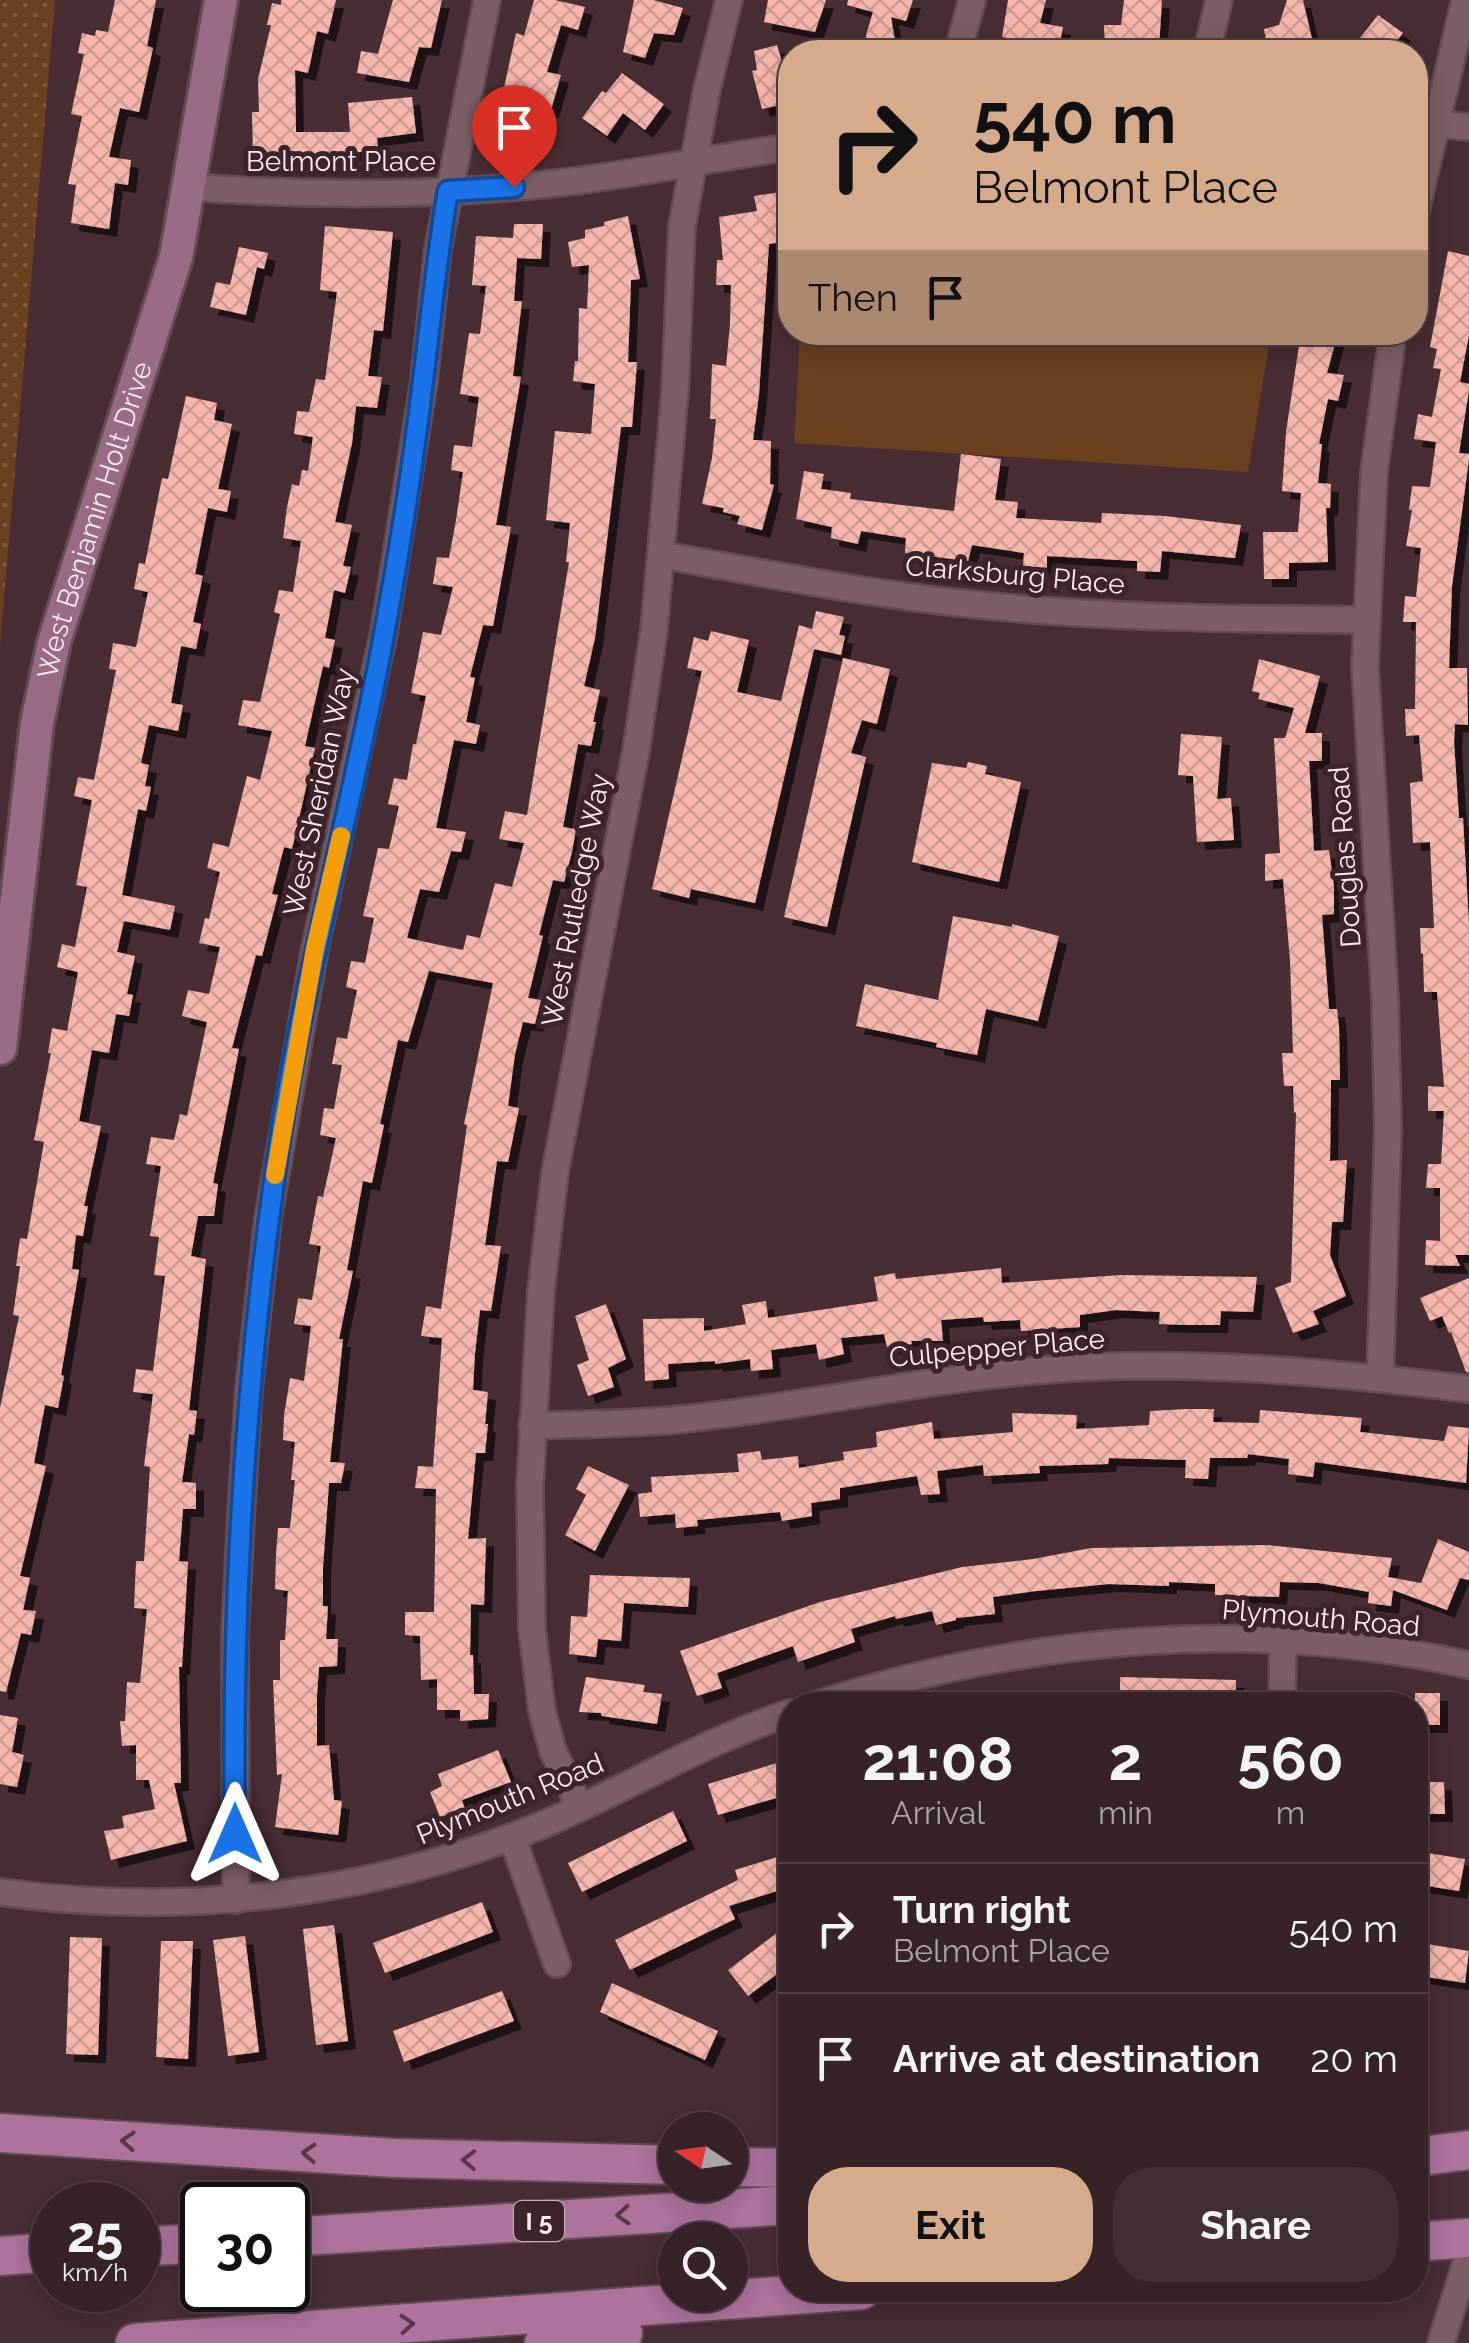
<!DOCTYPE html>
<html lang="en">
<head>
<meta charset="utf-8">
<style>
  :root { --surface:#362227; --page:#412f33; --text:#f1f3f6; --muted:#aaa4a7; --line:#503f44; --accent:#d6ab8b }
  body { margin:0; font-family:Raleway,sans-serif; background:var(--page); color:var(--text); height:100vh; display:flex; flex-direction:column; font-size:38px; white-space:nowrap }
  * { box-sizing:border-box; margin:0 }
  p { font-size:32px; color:var(--muted) }
  .icon { flex:none; width:55px; height:55px; fill:none; stroke:currentColor; stroke-width:2; stroke-linecap:round; stroke-linejoin:round }
  .map { position:relative; flex:1; overflow:hidden }
  .side { position:absolute; left:778px; top:1692px; width:650px; height:610px; display:flex; flex-direction:column; background:var(--surface); border-radius:40px; box-shadow:0 5px 25px #0003,0 0 0 2px var(--line) }
  .side>* { flex:none }
  .top-card { position:absolute; left:778px; top:40px; width:650px; height:305px; border-radius:40px; box-shadow:0 5px 25px #0003,0 0 0 2px var(--line); background:#d6ab8b; color:#111; overflow:hidden }
  .needle { width:65px; rotate:283deg }
  .controls { position:absolute; left:658px; top:2112px; display:grid; gap:20px }
  .controls a { display:grid; place-items:center; width:90px; height:90px; border-radius:50%; background:var(--surface); box-shadow:0 5px 25px #0003,0 0 0 2px var(--line); font-size:50px }
  .speed { position:absolute; left:30px; top:2182px; display:flex; gap:20px; font-size:50px; font-weight:700; text-align:center }
  .speed>* { display:grid; place-content:center; width:130px; height:130px; border-radius:50%; background:var(--surface); box-shadow:0 5px 25px #0003,0 0 0 2px var(--line); line-height:1 }
  .speed small { font-size:25px; font-weight:400 }
  .speed .limit { border:5px solid #111; border-radius:15px; background:#fff; color:#111 }
  .pin { position:absolute; display:grid; place-items:center; width:85px; height:85px; color:#fff; margin:-102px -42px; border-radius:50% 50% 50% 0; rotate:-45deg; box-shadow:0 0 10px #0007 }
  .pin .icon { rotate:45deg }
  .me { position:absolute; width:110px; margin:-55px; rotate:0deg; stroke-linejoin:round; filter:drop-shadow(0 0 8px #0008) }
  .turn { display:flex; align-items:center; gap:35px; height:210px; padding:0 30px; font-size:45px }
  .turn .icon { width:130px; height:130px; stroke-width:2.5 }
  .turn b { display:block; font-size:70px; line-height:85px }
  .then { display:flex; align-items:center; height:95px; padding:0 30px; background:#0003; gap:20px; font-size:38px }
  .eta { display:flex; justify-content:space-evenly; align-items:center; height:170px; text-align:center }
  .eta b { font-size:60px; font-weight:700; line-height:70px }
  .action { display:flex; gap:20px; margin-top:auto; padding:20px 30px }
  .action a { flex:1; height:115px; border-radius:40px; background:var(--accent); color:#111; font-size:40px; font-weight:700; line-height:115px; text-align:center }
  .action a+a { background:var(--page); color:var(--text) }
  ul { padding:0; list-style:none }
  li { display:flex; align-items:center; gap:30px; height:130px; padding:0 30px; border-top:2px solid var(--line) }
  li div { flex:1 }
  li b { display:block; font-size:38px }
  li em { font-style:normal }
  .map>svg:first-child { display:block }
  .grass { fill:url(#grass-dots) }
  .park { fill:#6a401e }
  .building { fill:url(#building-cross-hatch); filter:url(#shadow) }
  .lines { fill:none; stroke-linecap:round; stroke-linejoin:round }
  .minor-casing { stroke:#644d52; stroke-width:30 }
  .major-casing { stroke:#644d52; stroke-width:38 }
  .highway-casing { stroke:#644d52; stroke-width:42 }
  .minor { stroke:#7c5e64; stroke-width:25 }
  .major { stroke:#996b86; stroke-width:32 }
  .highway { stroke:#ad739d; stroke-width:38 }
  .oneway { stroke:#593747 }
  .route-casing { stroke:#114b97; stroke-width:25 }
  .route { stroke:#1a73e8; stroke-width:18 }
  .slow { stroke:#f59e0b; stroke-width:18 }
  .labels { text-anchor:middle; dominant-baseline:central; stroke-width:10; stroke-linejoin:round; paint-order:stroke }
  .shield { fill:#3d232a; stroke:#c5b0b5; stroke-width:2.5 }
  .shield-label { font-size:25px; font-weight:bold; fill:#ffedf0 }
  .street-label { font-size:28px; fill:#ffedf0; stroke:#3d232a }
</style>
</head>
<body>
<div class="map">
<svg width="1469" height="2343" viewBox="0 0 1469 2343">
  <defs>
    <pattern id="grass-dots" width="8" height="8" patternUnits="userSpaceOnUse" patternTransform="scale(2.5)"><rect width="8" height="8" fill="#6a401e"/><path d="M2 2h.1M6 6h.1" fill="none" stroke="#805c3f" stroke-width="1.8" stroke-linecap="round"/></pattern>
    <pattern id="building-cross-hatch" width="8" height="8" patternUnits="userSpaceOnUse" patternTransform="scale(2.5)"><rect width="8" height="8" fill="#f7b6ab"/><path d="M0 0l8 8M0 8l8-8" fill="none" stroke="#cc9a92"/></pattern>
    <filter id="shadow"><feDropShadow dx="8" dy="8" stdDeviation="0" flood-color="#0009"/></filter>
  </defs>
  <rect width="100%" height="100%" fill="#482d34"/>
  <path class="grass" d="M0,0H55L0,645Z"/>
  <path class="park" d="M800,333V332L1271,333L1248,472L794,443Z"/>
  <g class="building">
    <path d="M115,0H156L147,46L153,48L139,112L120,108L109,157L131,160L128,185L115,183L109,229L71,223L76,185L68,184L82,116L71,114L84,54L78,53L82,33L95,36L96,30L108,32Z"/>
    <path d="M281,0H336L328,34L317,31L308,73L295,70L296,132H350L348,103L412,97L416,133L377,138L378,149L324,158L253,159L252,112H259L258,79L271,25H267L272,3L281,5Z"/>
    <path d="M393,0H442L431,48L419,47L409,82L357,73L361,51L378,54Z"/>
    <path d="M534,0H555L585,7L578,30L561,25L547,72L561,75L551,110L501,101L516,33L524,36Z"/>
    <path d="M634,0H653L683,8L674,35L654,33L645,58L623,52Z"/>
    <path d="M768,0H826L815,32L764,22Z"/>
    <path d="M848,0H913L906,21L891,17L897,52H868L866,35L873,12L847,5Z"/>
    <path d="M1008,0H1046L1040,23L1063,27L1058,52H1022L1024,41L1002,37Z"/>
    <path d="M1124,0H1162L1159,47L1142,46V51L1134,52H1105L1104,25H1121Z"/>
    <path d="M1287,0H1303L1315,52L1268,50L1264,29L1279,25Z"/>
    <path d="M1378,15L1403,33L1388,52H1349Z"/>
    <path d="M777,45L785,72L790,70V103L762,109L752,71L757,70L754,51Z"/>
    <path d="M622,73L664,104L645,130L623,113L607,136L582,118L602,91L606,93Z"/>
    <path d="M781,192L788,241L769,244L759,394L753,440L771,441L770,484L774,485L762,530L737,524L740,516L723,512L724,508L702,504L712,458L716,419H710L712,364L726,366L730,324L731,285H716L717,260H723L719,217L757,211L754,196Z"/>
    <path d="M628,216L640,279L631,280L628,362H637L632,427H621L595,638L584,686L600,690L593,722H596L591,746L578,744L563,827L576,829L572,852L564,882L553,880L539,935L543,936L528,998L541,1000L535,1024L523,1022L515,1054L508,1106L519,1108L508,1162L497,1161L485,1245L501,1246L491,1311L480,1310L475,1353L473,1390L488,1392L485,1424H488L485,1453H476L468,1539L486,1538L484,1605L471,1604L470,1655H473L474,1694H489L488,1719L460,1721V1710H437V1679L421,1680L420,1636L405,1635V1612H434L436,1489L415,1488L418,1466L433,1467L442,1338L421,1336L426,1306L441,1309L467,1125L464,1124L493,983L429,971L408,1042L398,1040L380,1124L384,1125L372,1183L363,1181L347,1270L353,1271L339,1339H343L330,1462L345,1463L341,1483H329L323,1567V1606H328L326,1639H338L337,1666L319,1667L317,1694V1746L329,1745L334,1800L342,1801L338,1835L275,1827L282,1774L277,1775L273,1680H280V1640H285L288,1591L275,1589L276,1554L278,1528H290L295,1480H291L295,1442L283,1440L284,1415L290,1378L304,1381L311,1326L294,1324L298,1298L312,1300L321,1246L309,1244L318,1196L323,1197L336,1138L320,1135L324,1108L334,1109L342,1065L332,1064L337,1037L347,1039L357,990L346,987L351,961L365,963L374,918L363,916L369,889L378,848L389,849L399,806L388,804L394,778L407,780L413,744H416L426,696L411,693L423,632L441,635L453,587L433,584L437,557L449,558L456,520L463,472L451,470L454,445L472,447L479,397L460,394L469,333L480,334L486,286L472,285L476,236L513,238L514,224H543L541,259L517,258L514,301H522L513,376L521,377L496,525L511,527L493,626L483,625L470,677L475,678L466,722L480,725L476,744L454,740L436,828L466,832L461,852L451,851L439,892L420,889L407,938L463,950L467,935L480,938L495,883L512,887L524,843L499,839L505,811L527,815L569,562H566L570,523L546,520L555,431L591,434L595,384L573,381L575,361H578L579,308L587,309L589,265L572,267L568,242L585,238V230L604,226V222Z"/>
    <path d="M325,226L393,232L383,331L374,330L368,376L382,377L377,408L356,406L352,443L335,522L352,525L343,566L351,567L345,593L334,590L325,638L335,640L329,668L323,666L305,746L315,748L292,849L284,847L272,894L278,895L262,956L256,955L232,1048L239,1049L213,1183L218,1184L214,1216H198L191,1256L206,1259L189,1410L197,1411L194,1435L189,1434L182,1482L196,1483V1509H183L179,1561L188,1562L182,1667H179L181,1783H174L187,1841L111,1860L104,1831L124,1828L122,1816L155,1809L149,1780H136V1745L122,1746L120,1721H125L127,1682L140,1683L147,1609L134,1608L136,1561H144L150,1467L144,1466L153,1394L133,1392L136,1369L153,1371L165,1276L154,1275L159,1237L150,1236L161,1166L146,1164L151,1137L174,1140L180,1114L187,1116L207,1022L182,1016L188,990L209,994L220,947L199,943L205,918L209,919L220,872L207,868L213,843L229,847L247,776L260,780L272,731L238,725L243,700L260,702L280,614L274,612L279,590L293,592L301,541L283,538L287,507L292,484L299,486L302,470L308,471L313,437L294,434L297,411L309,412L316,379L325,380L337,292L320,290Z"/>
    <path d="M239,247L268,253L264,269L257,267L246,315L210,307L216,282L230,285Z"/>
    <path d="M1448,251L1469,256V335L1460,382L1469,384V390L1459,453L1469,454V459L1452,586L1449,668H1467L1468,725L1455,724L1454,742L1459,818H1463L1469,925V1255H1455L1460,1266L1425,1265L1426,1240L1440,1241V1188H1426L1428,1164H1441L1444,1111H1428V1086L1444,1087L1437,992H1424L1423,953L1421,954L1420,928H1434L1430,842L1413,843L1410,783L1423,781L1419,735L1406,736L1405,709H1415L1416,622H1403L1405,596L1416,597L1421,548L1406,546L1412,510H1409L1412,486L1430,487L1436,442L1414,439L1418,414L1432,417L1441,369L1433,368L1437,349L1430,347Z"/>
    <path d="M1301,332H1338L1327,373L1344,375L1338,401L1328,399L1319,444H1322L1318,483L1331,484L1330,508H1326L1328,562L1289,563V579H1264L1263,532H1298L1301,493L1282,491L1286,432Z"/>
    <path d="M186,396L217,403L214,420L232,424L218,489L231,491L227,512L208,508L195,574L203,576L193,622L201,624L196,649L181,646L171,703L183,705L178,731L149,725L141,763L149,765L145,786L151,787L146,811L138,809L122,895L175,906L170,930L124,921L117,952L135,956L127,994L133,995L129,1016L116,1014L109,1053L92,1050L79,1121L101,1126L84,1206H88L83,1236L76,1235L72,1269L79,1270L61,1375L64,1376L58,1408L45,1405L34,1463L46,1466L20,1576L30,1578L23,1610L36,1611L31,1635L21,1633L6,1692L0,1691V1408L19,1316L13,1315L20,1266H16L20,1238L27,1239L44,1142L34,1140L51,1053H48L52,1028L67,1031L78,972L57,967L62,944L75,947L87,887L76,885L92,800L74,796L78,777L94,780L116,670L109,669L113,643L136,647L148,592L134,589L139,563L145,564L162,478L168,479Z"/>
    <path d="M961,454L1001,459L995,500L1018,502L1016,518L1101,523L1102,513L1165,516L1241,525L1235,558L1162,551L1160,572L1137,571V561L1047,556V568L1023,566L1024,553L972,545L968,561L905,553L906,538L861,531L858,544L831,538L832,527L796,519L804,471L824,474L821,489L851,493L850,499L954,511Z"/>
    <path d="M816,611L844,617L839,635L845,636L841,655L814,649L755,903L691,889L689,898L652,889L702,671L687,668L694,637L708,641L711,631L749,640L737,692L781,701L799,625L812,629Z"/>
    <path d="M843,658L890,669L877,724L862,720L851,753L866,757L827,927L784,917Z"/>
    <path d="M1259,659L1320,676L1305,733H1322V761H1309L1314,851L1329,850L1334,887V914L1322,915L1329,1009H1337L1339,1027L1340,1080H1331L1330,1161L1347,1160L1343,1222H1332L1330,1255L1346,1296L1313,1311L1319,1324L1293,1333L1275,1288L1291,1282L1296,1112L1294,1113L1293,1086H1284L1282,1053H1293L1290,960L1283,879L1265,881V854L1280,853L1274,738H1285L1294,708L1258,699L1260,693L1252,691Z"/>
    <path d="M1181,734L1222,737L1217,799L1231,798L1234,840L1197,842L1193,776L1178,775Z"/>
    <path d="M968,762L987,766L985,774L1021,782L999,882L912,862L932,763L966,768Z"/>
    <path d="M953,916L1012,927V924L1059,936L1038,1021L986,1009L977,1055L936,1047L937,1043L856,1026L865,984L938,1000Z"/>
    <path d="M1001,1268L1002,1283L1121,1275L1257,1277L1253,1312L1221,1311L1220,1325H1186L1159,1324L1160,1312L1116,1310L1080,1315V1327L1021,1331L1020,1320L984,1322L983,1317L941,1320L943,1341H911L912,1344L887,1347L884,1334L841,1338L844,1354L819,1360L816,1344L771,1350L773,1369L751,1371L750,1359L715,1364V1361L668,1364L669,1379L645,1381L643,1319L704,1318V1331L746,1324L742,1305L766,1301L768,1318L878,1301L874,1277L895,1273L896,1279Z"/>
    <path d="M1469,1278V1373L1466,1372L1451,1332L1449,1333L1442,1316L1430,1321L1420,1298Z"/>
    <path d="M606,1304L626,1359L608,1368L614,1387L588,1396L577,1365L589,1360L575,1316Z"/>
    <path d="M1187,1409H1214L1213,1422L1259,1423L1260,1410L1362,1418L1360,1432L1444,1441L1448,1426L1469,1428L1466,1483L1315,1462L1313,1477L1288,1474L1289,1459L1248,1454L1247,1458H1210L1208,1479L1185,1478L1186,1460L1109,1458L1108,1464L1039,1466L1040,1473L984,1476L983,1465L937,1471L940,1494L921,1495L917,1476L840,1488V1499L811,1503L812,1516L782,1521L780,1512L697,1520L698,1526L676,1528L675,1514L640,1517L638,1494L652,1492L651,1477L739,1472L737,1454L760,1451L762,1460L798,1456L799,1468L844,1460L843,1452L877,1447L876,1432L932,1422L934,1439L1013,1432L1012,1413L1077,1415L1076,1429L1149,1425L1150,1411Z"/>
    <path d="M588,1466L629,1485L595,1551L565,1535L586,1495L576,1489Z"/>
    <path d="M1438,1539L1469,1552V1580L1460,1578L1447,1610L1393,1590L1391,1606L1368,1603L1369,1592L1319,1583L1280,1582L1279,1597L1215,1595V1584L1169,1582V1586L1109,1584L1036,1591L993,1597L995,1614L956,1618V1620L936,1625L932,1611L896,1619L895,1616L851,1629L855,1642L798,1662L793,1646L717,1673L722,1688L697,1696L680,1651L820,1602L962,1567L1033,1559L1091,1548L1267,1545L1392,1558L1388,1577L1421,1583Z"/>
    <path d="M590,1575L690,1578L688,1607L624,1603L621,1641L598,1639L596,1657L569,1654L571,1616L587,1617Z"/>
    <path d="M586,1677L645,1685L643,1692L662,1694L657,1724L602,1716L601,1713L579,1712Z"/>
    <path d="M1120,1677L1236,1680V1705H1120Z"/>
    <rect x="1415" y="1693" width="25" height="32"/>
    <path d="M0,1715L18,1718L12,1752L24,1755L17,1787L0,1784Z"/>
    <path d="M498,1750L511,1782L462,1800L465,1809L440,1817L430,1792L442,1786L438,1774Z"/>
    <path d="M790,1759V1794L718,1815L708,1784Z"/>
    <path d="M1415,1782H1444L1445,1814H1415Z"/>
    <path d="M673,1811L687,1841L582,1892L568,1863Z"/>
    <path d="M1415,1851L1465,1859L1459,1891L1415,1884Z"/>
    <path d="M790,1853V1887L729,1906L735,1919L630,1970L615,1940L738,1880L735,1870Z"/>
    <path d="M482,1902L493,1932L385,1973L373,1943Z"/>
    <path d="M790,1923V1964L748,1996L728,1970Z"/>
    <path d="M334,1925L348,2041L316,2045L303,1929Z"/>
    <path d="M245,1936L259,2052L228,2056L213,1940Z"/>
    <path d="M70,1937L102,1938L98,2055L66,2054Z"/>
    <path d="M161,1941H193L188,2059L156,2057Z"/>
    <path d="M1415,1942L1469,1951L1465,1983L1415,1975Z"/>
    <path d="M612,1983L718,2031L705,2060L600,2012Z"/>
    <path d="M502,1991L514,2021L404,2062L393,2031Z"/>
  </g>
  <g class="lines">
    <g class="minor-casing">
      <g id="minor">
        <path d="M958,52L972,0"/>
        <path d="M1207,52L1219,0"/>
        <path d="M1415,122L1469,127"/>
        <path d="M190,187C309,196 429,196 548,184C630,176 709,158 790,147"/>
        <path d="M1415,215L1465,0"/>
        <path d="M662,555C764,573 867,594 970,604C1102,618 1233,619 1366,620"/>
        <path d="M1380,1378L1388,1130L1385,999L1365,666L1374,472L1393,332"/>
        <path d="M532,1426C583,1424 634,1424 684,1419C800,1407 914,1381 1030,1371C1177,1358 1323,1371 1469,1389"/>
        <path d="M815,1705C1026,1637 1251,1617 1469,1665"/>
        <path d="M1282,1705L1283,1641"/>
        <path d="M580,1807L553,1751L542,1711L532,1629L530,1485L541,1291L555,1172L636,751L654,630L675,391L682,226L707,89L729,0"/>
        <path d="M512,1837L557,1964"/>
        <path d="M0,1892C185,1917 369,1896 542,1825C625,1790 704,1741 790,1713"/>
        <path d="M236,1900L235,1632L241,1516L249,1388L268,1219L315,948L384,632L424,381L438,249L487,0"/>
        <path d="M1441,2343L1469,2253"/>
      </g>
    </g>
    <g class="major-casing">
      <g id="major">
        <path id="s1" d="M0,1048L37,723L54,642L176,257L221,0"/>
      </g>
    </g>
    <g class="highway-casing">
      <g id="highway">
        <path d="M0,2133L394,2158L675,2165"/>
        <path d="M1415,2157L1469,2150"/>
        <path d="M730,2167L790,2168"/>
        <path d="M288,2237L790,2205"/>
        <path d="M1415,2242L1469,2238"/>
        <path d="M138,2247L202,2243"/>
        <path d="M0,2256L52,2252"/>
        <path d="M135,2343L861,2290"/>
        <path d="M544,2343L623,2333"/>
      </g>
    </g>
    <use href="#minor" class="minor"/>
    <use href="#major" class="major"/>
    <use href="#highway" class="highway"/>
  </g>
  <defs><path id="oneway-chevron" d="M-2-3.5L2.5 0L-2 3.5" fill="none" stroke-width="1.6" stroke-linecap="round" stroke-linejoin="round" transform="scale(2.5)"/></defs>
  <g class="oneway">
    <use href="#oneway-chevron" transform="translate(128 2141) rotate(-176)"/>
    <use href="#oneway-chevron" transform="translate(309 2153) rotate(-177)"/>
    <use href="#oneway-chevron" transform="translate(469 2160) rotate(-178)"/>
    <use href="#oneway-chevron" transform="translate(623 2215) rotate(176)"/>
    <use href="#oneway-chevron" transform="translate(407 2324) rotate(-4)"/>
  </g>
  <g class="lines">
    <g class="route-casing">
      <path id="route" d="M235,1834C231,1589 247,1344 286,1102C313,943 356,788 385,629C400,547 413,464 423,381C431,318 437,254 448,191L514,187"/>
    </g>
    <use href="#route" class="route"/>
    <path class="slow" d="M275,1175L315,948L341,836"/>
  </g>
  <g class="labels">
    <rect class="shield" x="514" y="2201" width="50" height="40" rx="8"/>
    <g class="shield-label">
      <text x="539" y="2221">I 5</text>
    </g>
    <g class="street-label">
      <text x="341" y="161">Belmont Place</text>
      <text stroke="none"><textPath href="#s1" startOffset="538">West Benjamin Holt Drive</textPath></text>
      <text transform="translate(1015 575) rotate(5)">Clarksburg Place</text>
      <text transform="translate(319 792) rotate(-78)">West Sheridan Way</text>
      <text transform="translate(1345 857) rotate(-94)">Douglas Road</text>
      <text transform="translate(576 900) rotate(-79)">West Rutledge Way</text>
      <text transform="translate(997 1348) rotate(-5)">Culpepper Place</text>
      <text transform="translate(1321 1618) rotate(5)">Plymouth Road</text>
      <text transform="translate(510 1799) rotate(-22)">Plymouth Road</text>
    </g>
  </g>
</svg>
<div class="controls">
<a><svg class="needle" viewBox="-14 -14 28 28"><path d="M0-13l5 13h-10z" fill="#e53935"/><path d="M0 13l5-13h-10z" fill="#aaa4a7"/></svg></a>
<a><svg class="icon" aria-label="search" viewBox="0 0 24 24"><circle cx="10" cy="10" r="6"/><path d="M15 15l6 6"/></svg></a>
</div>
<div class="speed"><div>25<small>km/h</small></div><div class="limit">30</div></div>
<div class="pin" style="left:514px;top:187px;background:#d93025"><svg class="icon" aria-label="arrive" viewBox="0 0 24 24"><path d="M6 21V4h12l-3 4 3 4H6"/></svg></div>
<svg class="me" style="left:235px;top:1834px" viewBox="-20 -20 40 40"><path d="M0-17L14 15 0 8-14 15z" fill="#1a73e8" stroke="#fff" stroke-width="4"/></svg>
<div class="top-card">
<div class="turn"><svg class="icon" aria-label="right" viewBox="0 0 24 24"><path d="M7 20v-9h11M14 6l5 5-5 5"/></svg><div><b>540 m</b>Belmont Place</div></div>
<div class="then">Then<svg class="icon" aria-label="arrive" viewBox="0 0 24 24"><path d="M6 21V4h12l-3 4 3 4H6"/></svg></div>
</div>
<section class="side">
<div class="eta">
<div><b>21:08</b><p>Arrival</p></div>
<div><b>2</b><p>min</p></div>
<div><b>560</b><p>m</p></div>
</div>
<ul>
<li><svg class="icon" aria-label="right" viewBox="0 0 24 24"><path d="M7 20v-9h11M14 6l5 5-5 5"/></svg><div><b>Turn right</b><p>Belmont Place</p></div><em>540 m</em></li>
<li><svg class="icon" aria-label="arrive" viewBox="0 0 24 24"><path d="M6 21V4h12l-3 4 3 4H6"/></svg><div><b>Arrive at destination</b></div><em>20 m</em></li>
</ul>
<div class="action"><a>Exit</a><a>Share</a></div>
</section>
</div>
</body>
</html>
